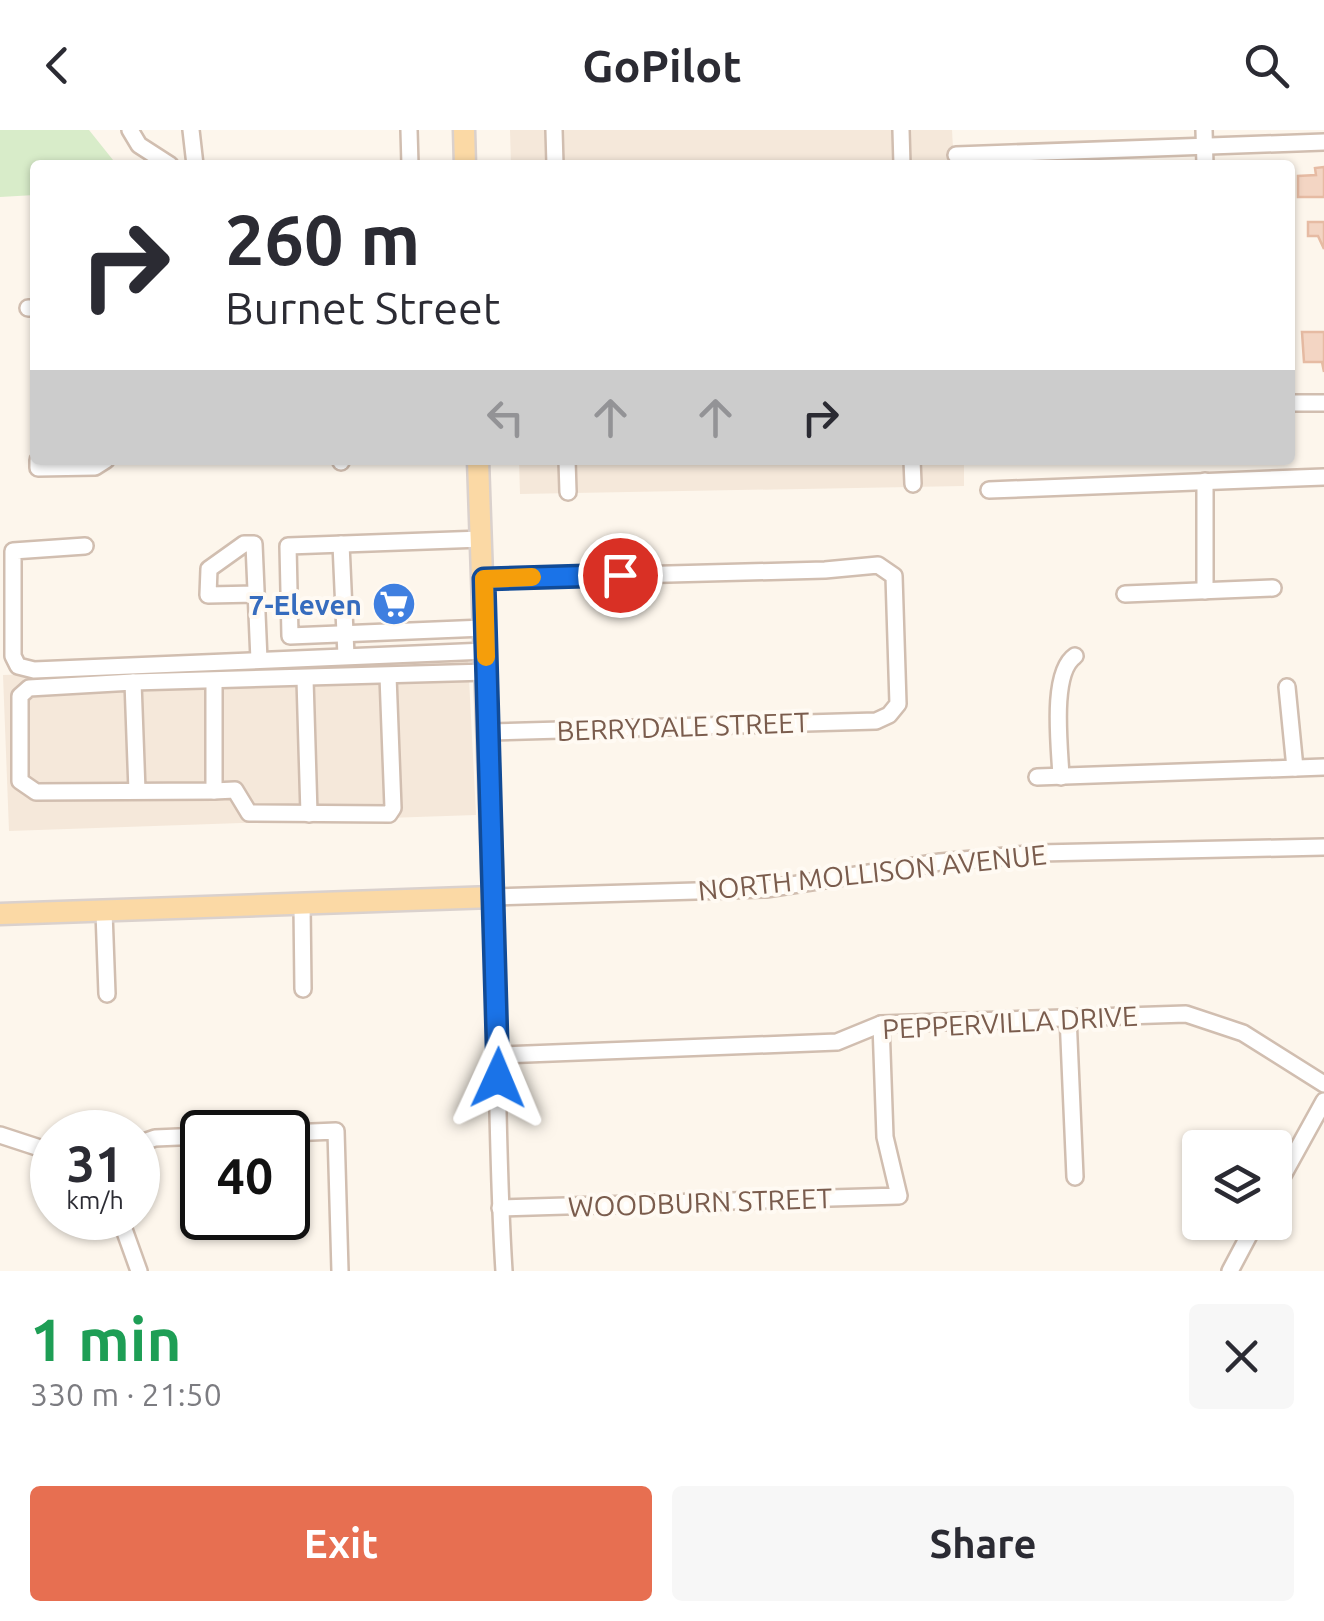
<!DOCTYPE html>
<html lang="en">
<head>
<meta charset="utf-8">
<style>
  :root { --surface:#fff; --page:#f7f7f7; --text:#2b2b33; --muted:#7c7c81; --accent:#e76f51 }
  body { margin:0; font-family:Ubuntu,sans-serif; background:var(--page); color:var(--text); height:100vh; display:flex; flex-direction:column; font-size:38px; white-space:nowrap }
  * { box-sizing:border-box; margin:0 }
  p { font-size:32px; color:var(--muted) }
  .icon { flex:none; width:55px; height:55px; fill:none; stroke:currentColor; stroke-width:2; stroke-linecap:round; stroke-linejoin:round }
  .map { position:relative; height:1141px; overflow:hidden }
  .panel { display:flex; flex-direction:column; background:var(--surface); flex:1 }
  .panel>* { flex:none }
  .hud { position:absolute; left:30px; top:30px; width:1265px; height:305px; border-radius:10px; box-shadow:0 2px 8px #0004; background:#fff; color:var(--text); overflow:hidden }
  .tools { position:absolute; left:1182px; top:1000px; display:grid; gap:20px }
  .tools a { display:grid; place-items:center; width:110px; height:110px; border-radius:10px; background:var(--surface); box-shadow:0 2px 8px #0004; font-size:50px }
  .speed { position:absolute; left:30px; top:980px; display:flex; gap:20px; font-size:50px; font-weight:700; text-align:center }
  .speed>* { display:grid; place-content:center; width:130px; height:130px; border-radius:50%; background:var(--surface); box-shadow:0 2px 8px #0004; line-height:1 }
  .speed small { font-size:25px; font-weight:400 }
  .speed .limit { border:5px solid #111; border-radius:15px; background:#fff; color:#111 }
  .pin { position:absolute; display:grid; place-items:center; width:85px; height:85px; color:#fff; margin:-42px; border:5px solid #fff; border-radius:50%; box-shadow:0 2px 10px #0007 }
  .me { position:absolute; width:110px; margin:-55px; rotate:1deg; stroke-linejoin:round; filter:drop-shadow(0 0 8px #0008) }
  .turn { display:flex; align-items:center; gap:35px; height:210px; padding:0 30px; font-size:45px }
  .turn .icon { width:130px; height:130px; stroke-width:2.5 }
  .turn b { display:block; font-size:70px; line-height:85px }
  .lanes { display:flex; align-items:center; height:95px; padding:0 30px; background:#0003; justify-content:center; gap:50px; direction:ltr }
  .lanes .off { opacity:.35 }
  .round { display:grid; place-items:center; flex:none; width:105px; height:105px; border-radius:10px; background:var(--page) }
  .summary { display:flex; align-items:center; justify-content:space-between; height:170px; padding:0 30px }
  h1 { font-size:60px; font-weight:600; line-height:75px; color:#1e9e55 }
  .primary-button { display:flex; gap:20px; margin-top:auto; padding:20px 30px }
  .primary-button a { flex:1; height:115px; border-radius:10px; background:var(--accent); color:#fff; font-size:40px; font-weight:600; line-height:115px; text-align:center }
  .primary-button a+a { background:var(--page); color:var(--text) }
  header { display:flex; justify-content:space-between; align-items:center; height:130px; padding:0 30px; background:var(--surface); font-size:45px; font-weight:600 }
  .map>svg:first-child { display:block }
  .residential { fill:#f5e8da }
  .green { fill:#d8ecc9 }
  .building { fill:#f3d5c3; stroke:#e6bba3; stroke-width:2.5 }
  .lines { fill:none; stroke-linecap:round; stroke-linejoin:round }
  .minor-casing { stroke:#d1beb0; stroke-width:20 }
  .major-casing { stroke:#dad1cd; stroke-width:25 }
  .minor { stroke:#fff; stroke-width:15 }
  .major { stroke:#fbd9a5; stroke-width:20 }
  .route-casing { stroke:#114b97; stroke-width:25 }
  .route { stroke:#1a73e8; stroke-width:18 }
  .slow { stroke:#f59e0b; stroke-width:18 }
  .labels { text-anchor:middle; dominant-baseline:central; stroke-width:8; stroke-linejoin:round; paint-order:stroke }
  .shop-label { font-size:28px; font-weight:bold; fill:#366cbe; stroke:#fffaf3; text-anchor:end }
  .street-label { font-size:28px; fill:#7a5c4d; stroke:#fffaf3 }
</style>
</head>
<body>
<header><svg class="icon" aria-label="back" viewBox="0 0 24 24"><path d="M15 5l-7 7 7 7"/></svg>GoPilot<svg class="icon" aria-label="search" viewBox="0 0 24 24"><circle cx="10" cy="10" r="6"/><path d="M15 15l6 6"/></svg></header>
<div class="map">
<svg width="1324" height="1141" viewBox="0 0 1324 1141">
  <rect width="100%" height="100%" fill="#fdf6ec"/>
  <g class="residential">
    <path d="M510,0H952L954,35H511Z"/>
    <path d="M519,330H964V356L520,364Z"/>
    <path d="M468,529L476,685L9,701L3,545Z"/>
  </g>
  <path class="green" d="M0,0H89L117,35H35V65L0,67Z"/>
  <g class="building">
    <path d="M1324,37V67H1298V46L1316,45L1315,38Z"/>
    <path d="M1308,92H1324V119L1318,106H1308Z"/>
    <path d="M1302,202H1324V242L1322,232H1304Z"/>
  </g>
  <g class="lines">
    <g class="minor-casing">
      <g id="minor">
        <path d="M130,0L139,15L170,35"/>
        <path d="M191,0L195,35"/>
        <path d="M409,0L410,35"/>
        <path d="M554,0L555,35"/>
        <path d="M901,0L902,35"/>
        <path d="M1204,0L1205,35"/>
        <path d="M956,25L1324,12"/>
        <path d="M28,178H35"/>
        <path d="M1290,273H1324"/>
        <path d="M38,330V338L95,337L106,330"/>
        <path d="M567,330L568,362"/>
        <path d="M912,330L913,354"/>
        <path d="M341,332V330"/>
        <path d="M989,360L1324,347"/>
        <path d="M482,409L288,416L290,506L484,498"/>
        <path d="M341,414L346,526"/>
        <path d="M85,416L13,421V526L18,536L34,540L486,521"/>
        <path d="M484,449L825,440L878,435L894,446L898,574L889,585L876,591L490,602"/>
        <path d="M1205,461V351"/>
        <path d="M256,464L208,465L209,439L244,414H254L259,530"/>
        <path d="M1125,464L1273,458"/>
        <path d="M305,549L309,684"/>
        <path d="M133,552L487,542"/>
        <path d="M214,552V661"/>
        <path d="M1287,557L1295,638"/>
        <path d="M1037,647L1324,637"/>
        <path d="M1061,647C1060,619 1050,543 1075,526"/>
        <path d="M137,661L133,552L29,558L20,566V651L36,662L214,661L235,660L249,683L389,684L393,678L388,546"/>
        <path d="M302,775L303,859"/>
        <path d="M104,782L107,864"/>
        <path d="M1068,886L1075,1047"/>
        <path d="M500,925L837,912L881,894L1186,884L1243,903L1324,954"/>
        <path d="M288,1003L336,1001L340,1141"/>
        <path d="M0,1005L52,1022"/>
        <path d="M138,1014L155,1008L202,1006"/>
        <path d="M1275,1060L1324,971"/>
        <path d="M500,1078L899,1066L885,1007L881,894"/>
        <path d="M120,1088L139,1141"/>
        <path d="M504,1141C496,1016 498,892 493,767L766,759L940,732L1039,723L1324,717"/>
        <path d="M1230,1141L1256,1092"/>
      </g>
    </g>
    <g class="major-casing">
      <g id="major">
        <path d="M464,0L465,35"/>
        <path d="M0,784L493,767L478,330"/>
      </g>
    </g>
    <use href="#minor" class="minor"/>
    <use href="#major" class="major"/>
  </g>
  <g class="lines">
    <g class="route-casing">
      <path id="route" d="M498,948L484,449L620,445"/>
    </g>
    <use href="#route" class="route"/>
    <path class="slow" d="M486,527L484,449L532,447"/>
  </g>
  <defs>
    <g id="supermarket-disc" transform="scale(2.25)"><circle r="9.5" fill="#3f7fe0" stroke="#fffaf3"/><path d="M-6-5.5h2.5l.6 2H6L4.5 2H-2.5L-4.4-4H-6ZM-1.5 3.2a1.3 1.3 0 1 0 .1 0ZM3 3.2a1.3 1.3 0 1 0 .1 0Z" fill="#fff"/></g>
  </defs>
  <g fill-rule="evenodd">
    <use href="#supermarket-disc" x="394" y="474"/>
  </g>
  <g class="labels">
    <g class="shop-label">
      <text x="362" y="474">7-Eleven</text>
    </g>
    <g class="street-label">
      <text transform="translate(683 596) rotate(-2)">BERRYDALE STREET</text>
      <text transform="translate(872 742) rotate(-6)">NORTH MOLLISON AVENUE</text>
      <text transform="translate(1010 892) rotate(-3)">PEPPERVILLA DRIVE</text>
      <text transform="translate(700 1072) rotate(-2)">WOODBURN STREET</text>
    </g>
  </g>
</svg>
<div class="tools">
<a><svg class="icon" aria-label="layers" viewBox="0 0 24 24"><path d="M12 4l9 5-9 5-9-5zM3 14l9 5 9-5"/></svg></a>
</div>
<div class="speed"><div>31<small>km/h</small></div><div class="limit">40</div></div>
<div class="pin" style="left:620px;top:445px;background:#d93025"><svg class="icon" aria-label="arrive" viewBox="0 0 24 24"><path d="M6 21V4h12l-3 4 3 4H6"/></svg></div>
<svg class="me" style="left:498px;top:948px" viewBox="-20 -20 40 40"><path d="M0-17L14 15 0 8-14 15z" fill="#1a73e8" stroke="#fff" stroke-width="4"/></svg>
<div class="hud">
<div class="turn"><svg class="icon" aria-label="right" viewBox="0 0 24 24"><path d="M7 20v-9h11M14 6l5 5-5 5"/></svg><div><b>260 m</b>Burnet Street</div></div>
<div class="lanes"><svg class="icon off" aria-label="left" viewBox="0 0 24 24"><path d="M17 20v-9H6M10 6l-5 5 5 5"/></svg><svg class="icon off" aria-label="ahead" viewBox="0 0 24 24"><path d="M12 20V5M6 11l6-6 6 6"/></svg><svg class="icon off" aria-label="ahead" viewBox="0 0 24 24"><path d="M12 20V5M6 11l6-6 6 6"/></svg><svg class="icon" aria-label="right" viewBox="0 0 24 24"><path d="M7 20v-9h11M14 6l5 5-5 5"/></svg></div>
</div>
</div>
<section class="panel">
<div class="summary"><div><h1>1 min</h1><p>330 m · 21:50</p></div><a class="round"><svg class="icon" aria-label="close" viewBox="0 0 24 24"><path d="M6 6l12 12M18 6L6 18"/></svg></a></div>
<div class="primary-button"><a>Exit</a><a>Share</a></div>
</section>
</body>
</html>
